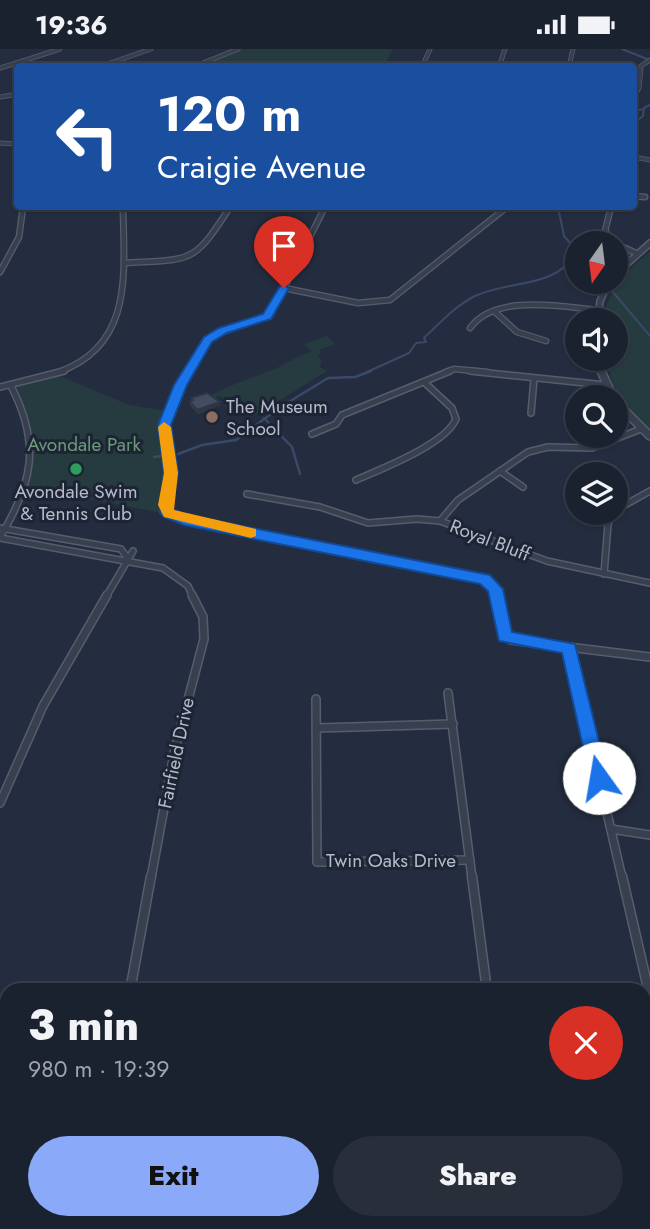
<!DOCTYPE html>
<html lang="en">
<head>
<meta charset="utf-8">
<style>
  :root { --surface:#1b222f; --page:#282f3b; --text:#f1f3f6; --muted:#a0a4aa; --line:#393f4b; --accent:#8aaaf9 }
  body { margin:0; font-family:Jost,sans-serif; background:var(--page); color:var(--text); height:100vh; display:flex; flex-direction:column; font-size:26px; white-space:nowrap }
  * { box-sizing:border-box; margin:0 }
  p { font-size:23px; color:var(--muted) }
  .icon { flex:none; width:38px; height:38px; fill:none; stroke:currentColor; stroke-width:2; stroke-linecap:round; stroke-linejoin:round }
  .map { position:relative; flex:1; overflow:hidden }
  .panel { position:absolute; left:0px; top:934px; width:651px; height:247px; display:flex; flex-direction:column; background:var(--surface); border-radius:21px 21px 0 0; box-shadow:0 2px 5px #0004,0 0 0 2px var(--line) }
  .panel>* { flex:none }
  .guide { position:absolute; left:14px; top:14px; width:623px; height:147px; border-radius:7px; box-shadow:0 2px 5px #0004,0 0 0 2px var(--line); background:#1a4fa0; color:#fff; overflow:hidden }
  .needle { width:46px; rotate:194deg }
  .fabs { position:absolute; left:565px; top:182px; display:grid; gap:14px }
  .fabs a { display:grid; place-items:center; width:63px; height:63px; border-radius:50%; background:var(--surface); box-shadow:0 2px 5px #0004,0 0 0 2px var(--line); font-size:35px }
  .pin { position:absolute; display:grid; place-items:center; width:60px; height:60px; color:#fff; margin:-72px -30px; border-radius:50% 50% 50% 0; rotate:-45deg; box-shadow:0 0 7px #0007 }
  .pin .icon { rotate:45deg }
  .me { position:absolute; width:77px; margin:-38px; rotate:347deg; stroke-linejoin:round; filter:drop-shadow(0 0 5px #0008) }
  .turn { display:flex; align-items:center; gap:24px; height:147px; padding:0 28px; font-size:32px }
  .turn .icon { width:91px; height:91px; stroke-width:2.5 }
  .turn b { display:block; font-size:49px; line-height:60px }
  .round { display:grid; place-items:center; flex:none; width:74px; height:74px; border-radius:37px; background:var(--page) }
  .headline { display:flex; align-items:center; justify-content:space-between; height:119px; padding:0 28px }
  h1 { font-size:42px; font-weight:800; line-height:52px }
  .primary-button { display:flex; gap:14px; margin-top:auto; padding:14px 28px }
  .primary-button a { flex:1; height:80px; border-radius:42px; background:var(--accent); color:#111; font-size:28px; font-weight:800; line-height:80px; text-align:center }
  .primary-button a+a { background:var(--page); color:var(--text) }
  .status { display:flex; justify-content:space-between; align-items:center; height:49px; padding:0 35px; background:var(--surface); direction:ltr }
  .status svg { height:19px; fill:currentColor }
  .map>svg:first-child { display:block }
  .green { fill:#263b40 }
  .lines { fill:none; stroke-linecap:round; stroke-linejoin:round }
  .stream-far1 { stroke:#394968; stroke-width:2 }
  .stream { stroke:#394968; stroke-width:2.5 }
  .minor-far4-casing { stroke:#565d6d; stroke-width:5 }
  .minor-far3-casing { stroke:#565d6d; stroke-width:7 }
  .minor-far2-casing { stroke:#565d6d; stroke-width:8 }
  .minor-far1-casing { stroke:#565d6d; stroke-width:10 }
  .minor-casing { stroke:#565d6d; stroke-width:11 }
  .tertiary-far1-casing { stroke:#565d6d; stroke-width:8 }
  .tertiary-casing { stroke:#565d6d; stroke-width:10 }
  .primary-casing { stroke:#424858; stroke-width:3 }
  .minor-far4 { stroke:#383f4f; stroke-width:3.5 }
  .minor-far3 { stroke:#383f4f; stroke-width:4.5 }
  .minor-far2 { stroke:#383f4f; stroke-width:5 }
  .minor-far1 { stroke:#383f4f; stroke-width:7 }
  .minor { stroke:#383f4f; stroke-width:8 }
  .tertiary-far1 { stroke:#383f4f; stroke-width:5 }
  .tertiary { stroke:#383f4f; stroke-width:7 }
  .primary { fill:#565e6f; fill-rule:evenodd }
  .wall { fill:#3a4253 }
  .shaded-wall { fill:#2f3644 }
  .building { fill:#434d61; stroke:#2f3644; stroke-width:2 }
  .route { fill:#1a73e8; stroke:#114b97; stroke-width:2 }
  .slow { fill:#f59e0b }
  .education-dot { fill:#8d6e63; stroke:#1d2434; stroke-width:2.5 }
  .leisure-dot { fill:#2e9e5b; stroke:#1d2434; stroke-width:2.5 }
  .labels { text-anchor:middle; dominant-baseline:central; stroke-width:6; stroke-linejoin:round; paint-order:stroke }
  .poi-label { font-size:19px; fill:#b5bbca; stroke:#1d2434; text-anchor:start }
  .park-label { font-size:19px; fill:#6b9b7b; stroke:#1d2434 }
  .street-label { font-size:19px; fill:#b5bbca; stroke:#1d2434 }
</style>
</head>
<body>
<div class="status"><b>19:36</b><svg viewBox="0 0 49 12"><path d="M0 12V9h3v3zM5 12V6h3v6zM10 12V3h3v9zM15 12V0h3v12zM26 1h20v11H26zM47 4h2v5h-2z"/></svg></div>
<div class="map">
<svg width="650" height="1180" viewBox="0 0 650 1180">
  <rect width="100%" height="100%" fill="#242d3f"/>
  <g class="green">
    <path d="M239,0H393L384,17L201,15Z"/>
    <path d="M650,203V381C627,363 610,339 607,310H616V271L604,269C609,238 626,222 650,203Z"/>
    <path d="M327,287L335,295L318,301L322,303L318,306L322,313L319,317L327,322L254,367L236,366L226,360L223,349L218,347L215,350L211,346C233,335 254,328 277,319C289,313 298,307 312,303L304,295Z"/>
    <path d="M60,327L129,356L166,362L162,371L173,466L29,439L32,384L17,338Z"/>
  </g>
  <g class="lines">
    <g class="stream-far1">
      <path d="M622,0L647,10"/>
      <path d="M410,13H419"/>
      <path d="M428,14L449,18"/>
      <path d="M634,62L644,60"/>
      <path d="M634,74L643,67L644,59L650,56"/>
      <path d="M594,233L600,237"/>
      <path d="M613,243L650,287"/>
      <path d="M367,323L409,304L416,294L426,293L424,289C440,274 455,257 475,247C512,230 553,241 578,203L564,187L558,158"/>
    </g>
    <g class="stream">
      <path d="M264,369L292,398L300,425"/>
      <path d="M178,405L202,396L236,391L279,359L328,329L355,328L371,322"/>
      <path d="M154,408L162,407"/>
    </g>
    <g class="minor-far4-casing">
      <g id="minor-far4">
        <path d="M99,18L151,0"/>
        <path d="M193,18L238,0"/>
        <path d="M422,18L430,0"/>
        <path d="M499,18L505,0"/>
        <path d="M569,18L573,0"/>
        <path d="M0,19L60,0"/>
        <path d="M0,48L18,45"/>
        <path d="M634,48L639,39L641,17L650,11"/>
        <path d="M0,94L18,95"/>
        <path d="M634,108L650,111"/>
      </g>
    </g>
    <g class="minor-far3-casing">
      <g id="minor-far3">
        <path d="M634,147L645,148"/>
        <path d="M611,158L605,182L615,194"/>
        <path d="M616,195L638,205"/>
        <path d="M125,214C192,210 193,216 230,158"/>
        <path d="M0,223L19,188L23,158"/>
        <path d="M284,239L358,254L390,251L507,158"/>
        <path d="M494,262L517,283L546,292"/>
        <path d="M470,279C495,244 562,258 599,261"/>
        <path d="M59,323C134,296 124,224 123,158"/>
        <path d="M188,323L212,287L271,265L325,158"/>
        <path d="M446,323L454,320L487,323"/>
      </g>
    </g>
    <g class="minor-far2-casing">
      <g id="minor-far2">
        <path d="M189,322L164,376L171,424L165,456L169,465L184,471L475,527L487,533L497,548"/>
        <path d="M470,322L605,336"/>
        <path d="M0,338L64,322"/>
        <path d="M531,364L534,330"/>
        <path d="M312,385L336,375L342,366L450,322"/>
        <path d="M500,422L523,438"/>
        <path d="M356,431C381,420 446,395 456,370L452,359L424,333"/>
        <path d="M247,445L320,458L368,474L417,470L440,472L547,512L650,534"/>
        <path d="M616,461L650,442"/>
        <path d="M440,472L458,451L528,403L548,398L592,399L641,380"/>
        <path d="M0,479L121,500L128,510"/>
        <path d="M0,488C33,434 41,395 11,337"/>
        <path d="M0,489L163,519L188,537L193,548"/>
        <path d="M604,525L608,475L613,464"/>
        <path d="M106,548L133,502"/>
      </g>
    </g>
    <g class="minor-far1-casing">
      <g id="minor-far1">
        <path d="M497,546L501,577L511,591L650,608"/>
        <path d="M569,599L622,829"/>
        <path d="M448,644L472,829"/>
        <path d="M316,650L317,813L470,811"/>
        <path d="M318,679L453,675"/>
        <path d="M0,754L43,657L107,546"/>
        <path d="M611,780L650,786"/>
        <path d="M151,829L175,700L204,590L203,568L192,546"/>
      </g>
    </g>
    <g class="minor-casing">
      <g id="minor">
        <path d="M472,827L487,942"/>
        <path d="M622,827L650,948"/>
        <path d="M130,942L151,827"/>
        <path d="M0,984H7"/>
        <path d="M644,1114L650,1144"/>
        <path d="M331,1174V1180"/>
        <path d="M120,1180L121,1174"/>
      </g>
    </g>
    <g class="tertiary-far1-casing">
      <g id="tertiary-far1">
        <path d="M616,225L650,194"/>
        <path d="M598,271L600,252L609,233"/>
        <path d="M600,310L602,323"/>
      </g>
    </g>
    <g class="tertiary-casing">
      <g id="tertiary">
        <path d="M601,322L613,348"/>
        <path d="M616,353L650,387"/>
      </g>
    </g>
    <g class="primary-casing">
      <g id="primary">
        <rect x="0" y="1011" width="7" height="14"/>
        <path d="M644,1104L650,1105V1119L644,1118Z"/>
      </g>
    </g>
    <use href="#minor-far4" class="minor-far4"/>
    <use href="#minor-far3" class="minor-far3"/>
    <use href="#minor-far2" class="minor-far2"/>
    <use href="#minor-far1" class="minor-far1"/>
    <use href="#minor" class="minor"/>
    <use href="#tertiary-far1" class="tertiary-far1"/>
    <use href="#tertiary" class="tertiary"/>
    <use href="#primary" class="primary"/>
  </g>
  <path class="wall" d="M191,349L220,356L198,365L190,356V353L192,352Z"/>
  <path class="shaded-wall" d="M220,353V356L198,365L197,361Z"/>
  <path class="building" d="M207,344L220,353L197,361L190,353L193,351L191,349Z"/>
  <path class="route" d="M284,236L289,239L271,270L227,284L212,293L187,336L171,376L178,424L172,460L187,466L490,526L503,540L512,583L575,595L608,729L606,734H593L590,729L562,604L499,592L488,542L480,535L184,476L164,468L160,464L164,424L158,376L174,336L204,288L219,279L263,265L280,237Z"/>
  <path class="slow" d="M164,373L171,378L178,424L174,461L256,480V487L251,489L164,468L158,456L164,424L158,378Z"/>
  <circle class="education-dot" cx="212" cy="368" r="7"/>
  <circle class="leisure-dot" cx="76" cy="420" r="7"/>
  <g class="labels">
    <g class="poi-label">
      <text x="226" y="357">The Museum<tspan x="226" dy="22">School</tspan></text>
      <text x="76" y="442" text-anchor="middle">Avondale Swim<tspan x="76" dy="22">&amp; Tennis Club</tspan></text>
    </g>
    <g class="park-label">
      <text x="84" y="395">Avondale Park</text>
    </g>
    <g class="street-label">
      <text transform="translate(490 491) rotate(21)">Royal Bluff</text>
      <text transform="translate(176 704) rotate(-78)">Fairfield Drive</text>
      <text x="391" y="811">Twin Oaks Drive</text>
    </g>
  </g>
</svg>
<div class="fabs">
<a><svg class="needle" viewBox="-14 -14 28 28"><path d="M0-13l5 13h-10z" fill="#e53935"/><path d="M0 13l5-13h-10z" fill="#a0a4aa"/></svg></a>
<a><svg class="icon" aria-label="sound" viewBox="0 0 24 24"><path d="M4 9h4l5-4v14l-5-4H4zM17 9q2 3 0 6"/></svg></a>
<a><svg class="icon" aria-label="search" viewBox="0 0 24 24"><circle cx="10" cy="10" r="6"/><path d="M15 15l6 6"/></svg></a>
<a><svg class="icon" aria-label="layers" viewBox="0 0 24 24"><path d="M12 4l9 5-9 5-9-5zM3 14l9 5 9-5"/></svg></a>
</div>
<div class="pin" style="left:284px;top:239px;background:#d93025"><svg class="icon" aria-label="arrive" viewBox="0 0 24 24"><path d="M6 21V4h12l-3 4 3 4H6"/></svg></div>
<svg class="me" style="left:599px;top:729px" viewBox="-20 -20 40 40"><circle r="19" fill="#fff"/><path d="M0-13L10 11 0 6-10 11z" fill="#1a73e8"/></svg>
<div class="guide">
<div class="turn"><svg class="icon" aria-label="left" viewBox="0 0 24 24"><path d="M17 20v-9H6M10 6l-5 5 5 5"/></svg><div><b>120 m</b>Craigie Avenue</div></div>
</div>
<section class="panel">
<div class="headline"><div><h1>3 min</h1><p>980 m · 19:39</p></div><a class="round" style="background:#d93025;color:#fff"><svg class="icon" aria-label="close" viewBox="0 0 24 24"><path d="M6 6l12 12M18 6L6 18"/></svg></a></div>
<div class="primary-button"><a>Exit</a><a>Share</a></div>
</section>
</div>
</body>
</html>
